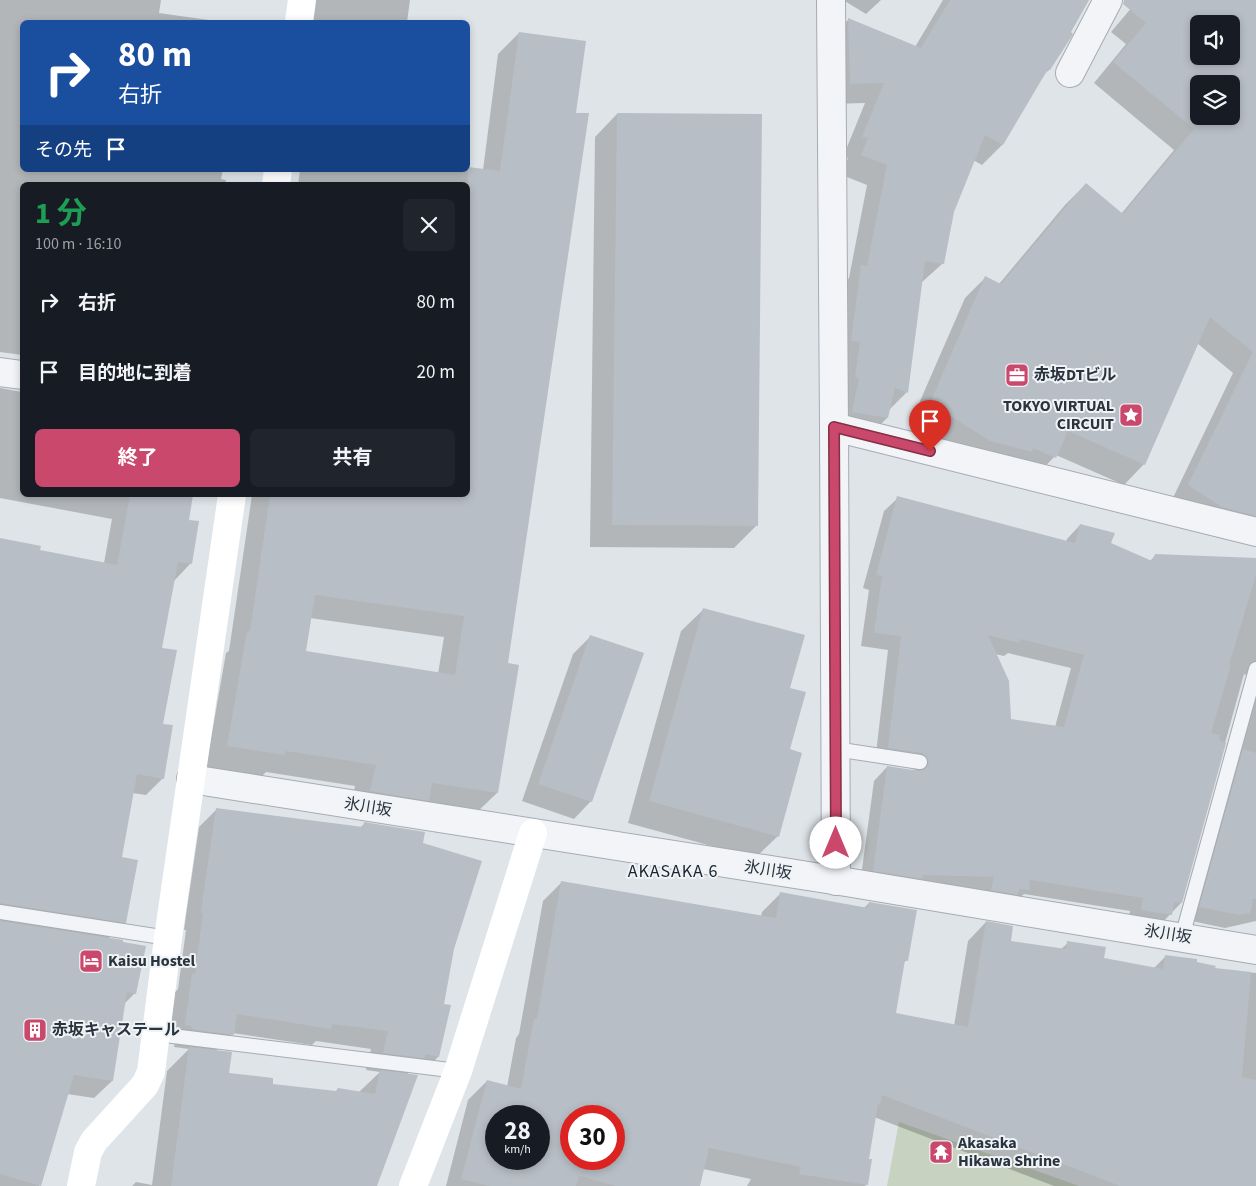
<!DOCTYPE html>
<html lang="ja">
<head>
<meta charset="utf-8">
<style>
  :root { --surface:#171b24; --page:#20242c; --text:#f1f3f6; --muted:#9ea1a6; --accent:#ca486c }
  body { margin:0; font-family:"Source Sans 3","Noto Sans JP",sans-serif; background:var(--page); color:var(--text); height:100vh; display:flex; flex-direction:column; font-size:19px; white-space:nowrap }
  * { box-sizing:border-box; margin:0 }
  p { font-size:16px; color:var(--muted) }
  .icon { flex:none; width:28px; height:28px; fill:none; stroke:currentColor; stroke-width:2; stroke-linecap:round; stroke-linejoin:round }
  .map { position:relative; flex:1; overflow:hidden }
  .sheet { position:absolute; left:20px; top:182px; width:450px; height:315px; display:flex; flex-direction:column; background:var(--surface); border-radius:8px; box-shadow:0 2px 8px #0003 }
  .sheet>* { flex:none }
  .guide { position:absolute; left:20px; top:20px; width:450px; height:152px; border-radius:8px; box-shadow:0 2px 8px #0003; background:#1a4fa0; color:#fff; overflow:hidden }
  .buttons { position:absolute; left:1190px; top:15px; display:grid; gap:10px }
  .buttons a { display:grid; place-items:center; width:50px; height:50px; border-radius:8px; background:var(--surface); box-shadow:0 2px 8px #0003; font-size:25px }
  .speed { position:absolute; left:485px; top:1105px; display:flex; gap:10px; font-size:25px; font-weight:700; text-align:center }
  .speed>* { display:grid; place-content:center; width:65px; height:65px; border-radius:50%; background:var(--surface); box-shadow:0 2px 8px #0003; line-height:1 }
  .speed small { font-size:12px; font-weight:400 }
  .speed .limit { border:8px solid #d22; background:#fff; color:#111 }
  .pin { position:absolute; display:grid; place-items:center; width:42px; height:42px; color:#fff; margin:-51px -21px; border-radius:50% 50% 50% 0; rotate:-45deg; box-shadow:0 0 5px #0007 }
  .pin .icon { rotate:45deg }
  .me { position:absolute; width:55px; margin:-28px; rotate:0deg; stroke-linejoin:round; filter:drop-shadow(0 0 4px #0008) }
  .turn { display:flex; align-items:center; gap:18px; height:105px; padding:0 15px; font-size:22px }
  .turn .icon { width:65px; height:65px; stroke-width:2.5 }
  .turn b { display:block; font-size:35px; line-height:42px }
  .then { display:flex; align-items:center; height:48px; padding:0 15px; background:#0003; gap:10px; font-size:19px }
  .round { display:grid; place-items:center; flex:none; width:52px; height:52px; border-radius:8px; background:var(--page) }
  .headline { display:flex; align-items:center; justify-content:space-between; height:85px; padding:0 15px }
  h1 { font-size:30px; font-weight:700; line-height:38px; color:#1e9e55 }
  .primary-button { display:flex; gap:10px; margin-top:auto; padding:10px 15px }
  .primary-button a { flex:1; height:58px; border-radius:8px; background:var(--accent); color:#fff; font-size:20px; font-weight:700; line-height:58px; text-align:center }
  .primary-button a+a { background:var(--page); color:var(--text) }
  ul { padding:0; list-style:none }
  li { display:flex; align-items:center; gap:15px; height:70px; padding:0 15px }
  li div { flex:1 }
  li b { display:block; font-size:19px }
  li em { font-style:normal }
  .map>svg:first-child { display:block }
  .green { fill:#c7d2c1 }
  .shadow { fill:#0003; fill-rule:evenodd }
  .building { fill:#b7bec5; fill-rule:evenodd }
  .lines { fill:none; stroke-linecap:round; stroke-linejoin:round }
  .lane-casing { stroke:#a5acb2; stroke-width:16 }
  .street-casing { stroke:#a5acb2; stroke-width:30 }
  .lane { stroke:#f2f4f7; stroke-width:14 }
  .street { stroke:#f2f4f7; stroke-width:28 }
  .secondary { stroke:#fff; stroke-width:28 }
  .route-casing { stroke:#832f46; stroke-width:12 }
  .route { stroke:#ca486c; stroke-width:9 }
  .labels { text-anchor:middle; dominant-baseline:central; stroke-width:4; stroke-linejoin:round; paint-order:stroke }
  .poi-label { font-size:16px; font-weight:bold; fill:#29343f; stroke:#eff3f6; text-anchor:start }
  .street-label { font-size:16px; fill:#29343f; stroke:#eff3f6 }
  .neighbourhood-label { font-size:18px; letter-spacing:1px; fill:#1b2530; stroke:#eff3f6 }
</style>
</head>
<body>
<div class="map">
<svg width="1256" height="1186" viewBox="0 0 1256 1186">
  <rect width="100%" height="100%" fill="#dfe4e8"/>
  <path class="green" d="M899,1122L1079,1186H887Z"/>
  <g class="shadow">
    <path d="M0,0H161L159,13L223,22H22V170H223L221,179L226,180L225,185H22V355L0,352Z"/>
    <path d="M311,0H410L407,22H308Z"/>
    <path d="M843,0H881L866,14Z"/>
    <path d="M943,0H1087L1069,33L1064,45L1049,70L1042,76L1002,145L982,165L973,160L952,211L942,264L921,283L906,393L889,410L887,418L867,438L833,432L841,286L849,278L867,185L842,175L848,158L843,157L865,103L830,104L828,40L848,20L915,47Z"/>
    <path d="M1138,0H1256V516L1236,536L1169,506L1233,373L1197,343L1144,464L1124,485L1056,455L1034,478L969,461L910,424L965,298L985,278L999,284L1065,205L1086,184L1121,214L1174,150L1094,83L1126,44L1111,32ZM1199,24H1231V56H1199ZM1199,84H1231V116H1199Z"/>
    <path d="M519,33L507,664L497,793L475,814L350,812L355,786L266,772L262,776L206,767L226,653L229,651L252,495H468V185H298L300,170H468V168L483,170L498,54ZM310,618L444,637L438,674L304,652Z"/>
    <path d="M617,114L756,526L734,548L590,547L595,137Z"/>
    <path d="M0,388L22,392V495H192L187,521L198,522L190,564L174,581L161,649L163,778L146,795L132,793L120,858L125,922L108,939L135,993L124,1004L112,1081L94,1098L67,1094L39,1186H0V539L38,551L104,563L112,519L0,498Z"/>
    <path d="M898,498L1066,542L1067,539L1080,525L1109,543L1149,562L1156,555L1256,559V921L1225,928L1187,920L1249,677L1244,674L1181,903L1157,928L1128,923L1130,911L1024,894L1014,903L978,904L981,890L912,888L860,884L874,781L887,767L917,771L908,767L875,762L888,650L861,646L869,590L863,588L884,511ZM1008,653L1071,668L1055,727L1010,720L995,654L1004,656Z"/>
    <path d="M704,609L789,689V750L778,836L755,858L628,823L681,631Z"/>
    <path d="M590,637L591,801L574,819L522,801L573,654Z"/>
    <path d="M217,809L360,828L365,823L422,843L452,949L443,1005L438,1057L421,1074L409,1072L406,1075L376,1186H132L136,1182L152,1185L167,1071L189,1049L174,1047L175,1043L168,1042L175,992L178,989L186,930H184L186,915L199,827ZM233,1033L312,1045L316,1041L371,1049L366,1070L380,1072L359,1092H335L271,1085L227,1074L216,1051Z"/>
    <path d="M562,882L761,916L762,912L781,893L864,908L869,903L907,960L903,963L894,1014L954,1026L968,941L986,922L1009,942L1061,949L1068,943L1103,959L1153,969L1166,956L1214,969L1256,973V1186H1054L874,1117L867,1160L866,1185L865,1186H747L751,1179L703,1169L698,1186H446L468,1100L487,1081L507,1087L516,1038L519,1034L543,901ZM496,1116H539V1159H496ZM571,1116H614V1159H571Z"/>
  </g>
  <g class="building">
    <path d="M950,0H1089L1071,32L1073,34L1072,36L1050,70L1048,69L1003,145L985,135L954,212L944,264L925,261L908,393L895,388L888,418L852,412L859,378L855,377L860,342L851,341L861,265L867,266L887,165L861,155L868,138L862,137L884,83L850,84L848,18L921,48Z"/>
    <path d="M1124,0H1256V516L1222,507L1188,485L1253,352L1210,317L1145,465L1068,431L1056,458L1033,448L1032,452L990,441L930,403L985,276L1001,284L1086,183L1123,214L1194,129L1113,62L1146,23L1123,4ZM1199,24H1231V56H1199ZM1199,84H1231V116H1199Z"/>
    <path d="M519,32L586,41L576,113H589L508,663L519,665L498,793L432,783L429,801L370,791L376,765L286,751L285,755L227,746L247,631H250L270,495H468V167L500,171ZM315,595L464,616L455,675L306,651Z"/>
    <path d="M617,113L762,114L758,526L612,525Z"/>
    <path d="M130,495H193L189,520L199,521L192,564L178,562L162,648L177,650L163,724L173,725L164,779L137,774L122,857L138,860L126,923L0,903V538L41,546L40,550L117,565Z"/>
    <path d="M897,496L1075,543L1080,524L1115,533L1111,543L1152,561L1155,554L1256,558V575L1229,665H1231L1211,733L1220,735L1219,740L1226,743L1182,903L1174,902L1172,915L1141,910L1143,898L1030,880L1029,890L1019,889L1018,895L991,890L994,877L923,875L922,879L873,871L887,766L919,771L926,768L929,763L926,756L922,753L888,748L901,636L874,633L882,576L876,575ZM988,635L1019,643L1020,639L1084,655L1064,727L1011,719L1009,681Z"/>
    <path d="M703,608L805,635L790,688L806,692L790,749L802,753L779,837L649,801Z"/>
    <path d="M590,635L644,653L592,802L538,784Z"/>
    <path d="M1243,749L1256,753V899H1253L1250,913L1239,915L1199,907Z"/>
    <path d="M216,808L363,827L364,822L425,832L423,843L482,861L454,949L444,1004L451,1005L439,1057L426,1054L424,1058L383,1053L388,1031L332,1024L331,1029L237,1014L234,1035L191,1029L192,1026L185,1025L192,973L195,974L203,913H201L203,897Z"/>
    <path d="M561,881L776,918L780,892L868,908L869,902L917,910L908,961L905,960L896,1013L968,1027L986,921L1013,926L1011,941L1066,949L1067,941L1106,947L1104,958L1163,969L1165,955L1197,959V962L1216,966L1215,968L1251,972L1242,1077L1256,1080V1186H1120L882,1095L880,1105L878,1104L869,1159H872L868,1185L799,1174L801,1167L709,1148L700,1186H617L579,1176L576,1186H490L461,1179L487,1080L521,1089L534,1018L537,1019ZM496,1116H539V1159H496ZM571,1116H614V1159H571Z"/>
    <path d="M0,921L123,940V942L146,946L136,994L127,992L113,1081L74,1075L41,1186L0,1174Z"/>
    <path d="M189,1047L232,1052L229,1073L273,1078V1084L336,1091L338,1088L375,1094L380,1070L418,1075L377,1186H171Z"/>
  </g>
  <g class="lines">
    <g class="lane-casing">
      <g id="lane">
        <path d="M835,749L920,762"/>
        <path d="M0,912L168,938"/>
        <path d="M1182,937L1256,669"/>
        <path d="M156,1034L458,1071"/>
      </g>
    </g>
    <g class="street-casing">
      <g id="street">
        <path d="M831,0L834,427L1256,532"/>
        <path d="M1070,73L1108,0"/>
        <path d="M0,372L22,375"/>
        <path d="M834,427L836,881"/>
        <path d="M191,779L846,882L1256,950"/>
      </g>
    </g>
    <use href="#lane" class="lane"/>
    <use href="#street" class="street"/>
    <g class="secondary">
      <path d="M299,22L302,0"/>
      <path d="M276,185L278,170"/>
      <path d="M81,1186L88,1152L94,1141L145,1085L151,1072L168,938L232,495"/>
      <path d="M413,1186L458,1071L533,833"/>
    </g>
  </g>
  <g class="lines">
    <g class="route-casing">
      <path id="route" d="M836,843L834,427L930,451"/>
    </g>
    <use href="#route" class="route"/>
  </g>
  <defs>
    <g id="office-square" transform="scale(1.25)"><rect x="-9" y="-9" width="18" height="18" rx="4" fill="#ca486c" stroke="#eff3f6"/><path d="M-6-3h4V-5.5h4V-3h4V5H-6ZM-1-4.5V-3h2v-1.5ZM-6 0V1H6V0Z" fill="#fff"/></g>
    <g id="sight-square" transform="scale(1.25)"><rect x="-9" y="-9" width="18" height="18" rx="4" fill="#ca486c" stroke="#eff3f6"/><path d="M0-6L1.8-2.2L6-1.7L2.9 1.2L3.7 5.4L0 3.3L-3.7 5.4L-2.9 1.2L-6-1.7L-1.8-2.2Z" fill="#fff"/></g>
    <g id="hotel-square" transform="scale(1.25)"><rect x="-9" y="-9" width="18" height="18" rx="4" fill="#ca486c" stroke="#eff3f6"/><path d="M-6-4.5h1.5V1H6V5H4.5V3h-9V5H-6ZM-4 0a1.8 1.8 0 1 1 3.6 0ZM.5 0V-2.5h3Q6-2.5 6 0Z" fill="#fff"/></g>
    <g id="building-square" transform="scale(1.25)"><rect x="-9" y="-9" width="18" height="18" rx="4" fill="#ca486c" stroke="#eff3f6"/><path d="M-4-6H4V6H1V3H-1V6H-4ZM-2.5-4.3h1.7v1.8h-1.7ZM.8-4.3h1.7v1.8H.8ZM-2.5-1h1.7V.8h-1.7ZM.8-1h1.7V.8H.8Z" fill="#fff"/></g>
    <g id="temple-square" transform="scale(1.25)"><rect x="-9" y="-9" width="18" height="18" rx="4" fill="#ca486c" stroke="#eff3f6"/><path d="M0-6L5-2H3V0L6.5 2.5H4V6H1.5V3h-3V6H-4V2.5H-6.5L-3 0V-2H-5Z" fill="#fff"/></g>
  </defs>
  <g fill-rule="evenodd">
    <use href="#office-square" x="1017" y="375"/>
    <use href="#sight-square" x="1131" y="415"/>
    <use href="#hotel-square" x="91" y="961"/>
    <use href="#building-square" x="35" y="1030"/>
    <use href="#temple-square" x="941" y="1152"/>
  </g>
  <g class="labels">
    <g class="poi-label">
      <text x="1034" y="375">赤坂DTビル</text>
      <text x="1114" y="406" text-anchor="end">TOKYO VIRTUAL<tspan x="1114" dy="18">CIRCUIT</tspan></text>
      <text x="108" y="961">Kaisu Hostel</text>
      <text x="52" y="1030">赤坂キャステール</text>
      <text x="958" y="1143">Akasaka<tspan x="958" dy="18">Hikawa Shrine</tspan></text>
    </g>
    <g class="street-label">
      <text transform="translate(368 807) rotate(9)">氷川坂</text>
      <text transform="translate(768 870) rotate(9)">氷川坂</text>
      <text transform="translate(1168 934) rotate(9)">氷川坂</text>
    </g>
    <g class="neighbourhood-label">
      <text x="673" y="871">AKASAKA 6</text>
    </g>
  </g>
</svg>
<div class="buttons">
<a><svg class="icon" aria-label="sound" viewBox="0 0 24 24"><path d="M4 9h4l5-4v14l-5-4H4zM17 9q2 3 0 6"/></svg></a>
<a><svg class="icon" aria-label="layers" viewBox="0 0 24 24"><path d="M12 4l9 5-9 5-9-5zM3 14l9 5 9-5"/></svg></a>
</div>
<div class="speed"><div>28<small>km/h</small></div><div class="limit">30</div></div>
<div class="pin" style="left:930px;top:451px;background:#d93025"><svg class="icon" aria-label="arrive" viewBox="0 0 24 24"><path d="M6 21V4h12l-3 4 3 4H6"/></svg></div>
<svg class="me" style="left:836px;top:843px" viewBox="-20 -20 40 40"><circle r="19" fill="#fff"/><path d="M0-13L10 11 0 6-10 11z" fill="#ca486c"/></svg>
<div class="guide">
<div class="turn"><svg class="icon" aria-label="right" viewBox="0 0 24 24"><path d="M7 20v-9h11M14 6l5 5-5 5"/></svg><div><b>80 m</b>右折</div></div>
<div class="then">その先<svg class="icon" aria-label="arrive" viewBox="0 0 24 24"><path d="M6 21V4h12l-3 4 3 4H6"/></svg></div>
</div>
<section class="sheet">
<div class="headline"><div><h1>1 分</h1><p>100 m · 16:10</p></div><a class="round"><svg class="icon" aria-label="close" viewBox="0 0 24 24"><path d="M6 6l12 12M18 6L6 18"/></svg></a></div>
<ul>
<li><svg class="icon" aria-label="right" viewBox="0 0 24 24"><path d="M7 20v-9h11M14 6l5 5-5 5"/></svg><div><b>右折</b></div><em>80 m</em></li>
<li><svg class="icon" aria-label="arrive" viewBox="0 0 24 24"><path d="M6 21V4h12l-3 4 3 4H6"/></svg><div><b>目的地に到着</b></div><em>20 m</em></li>
</ul>
<div class="primary-button"><a>終了</a><a>共有</a></div>
</section>
</div>
</body>
</html>
